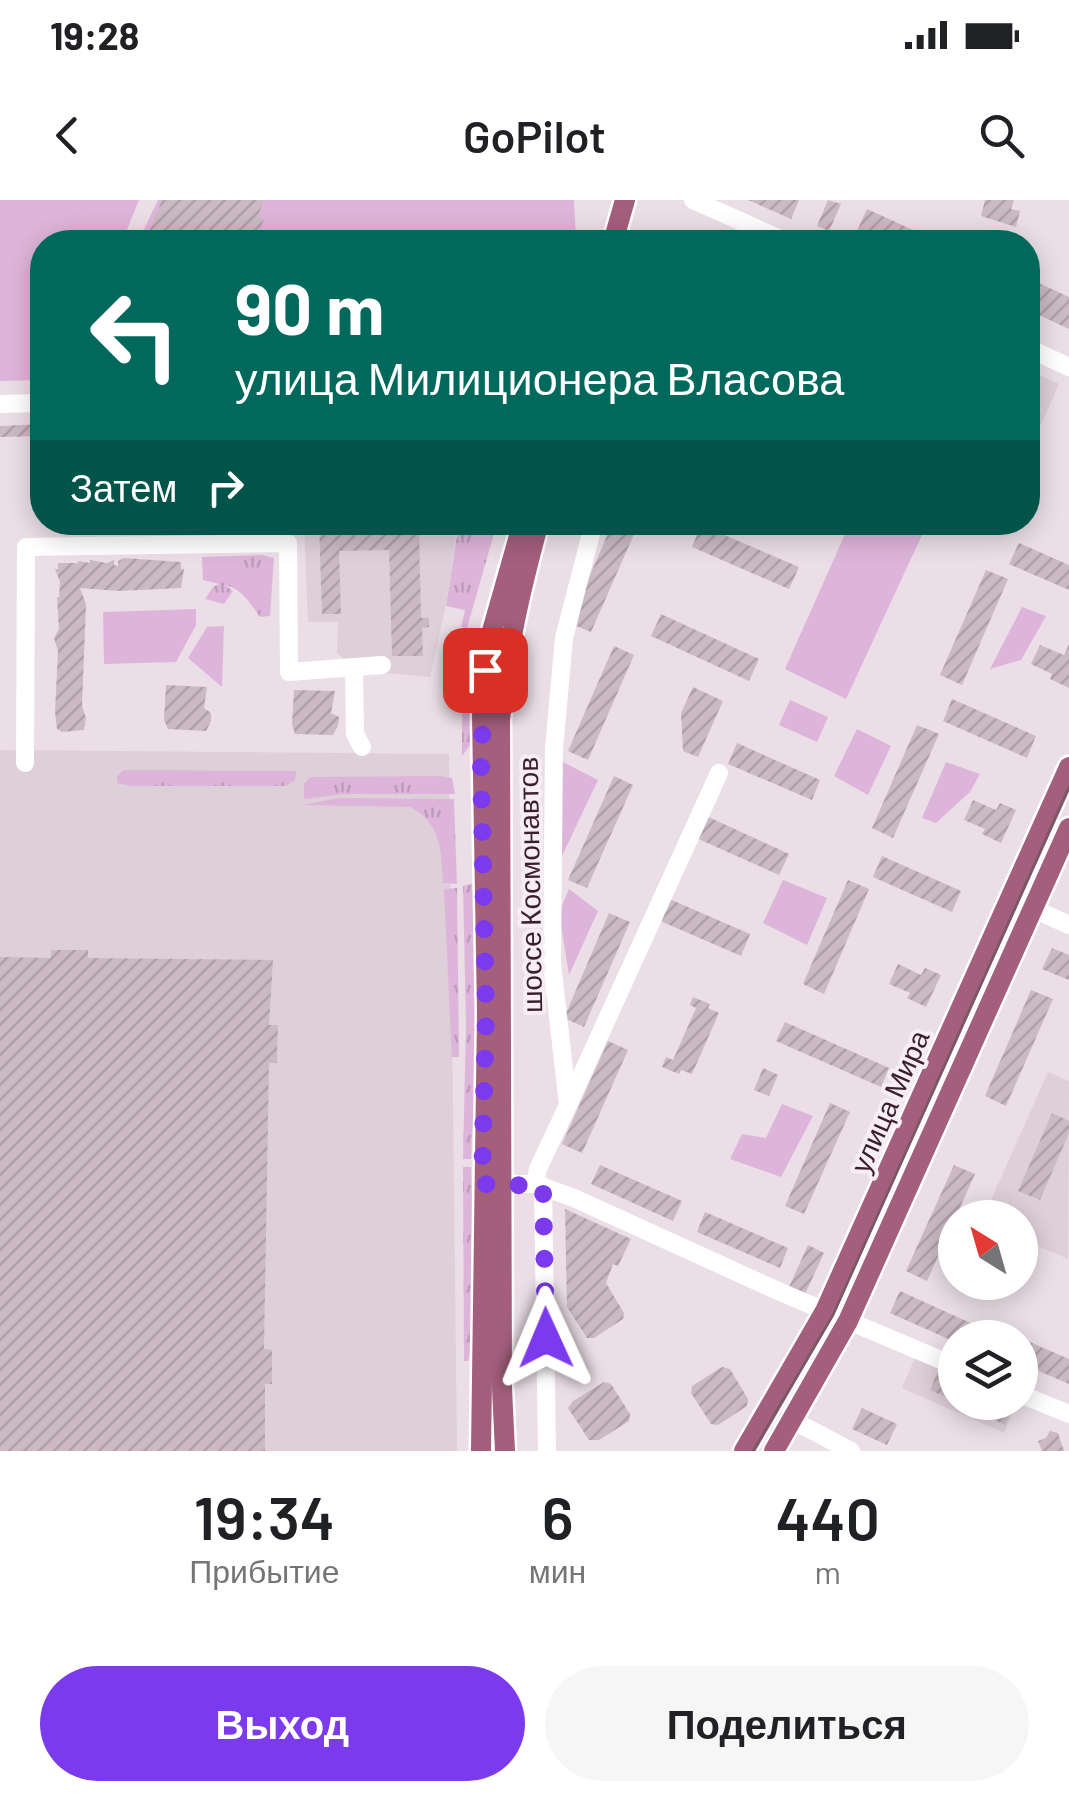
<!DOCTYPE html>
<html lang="ru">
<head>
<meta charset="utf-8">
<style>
  :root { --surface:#fff; --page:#f6f6f6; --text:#202124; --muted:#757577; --accent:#7c3aed }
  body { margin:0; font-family:Barlow,sans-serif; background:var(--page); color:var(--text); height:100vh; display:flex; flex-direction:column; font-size:38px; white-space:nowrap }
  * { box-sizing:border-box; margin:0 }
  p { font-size:32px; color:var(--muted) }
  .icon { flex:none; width:55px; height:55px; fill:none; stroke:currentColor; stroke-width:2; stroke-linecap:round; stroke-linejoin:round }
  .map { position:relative; height:1251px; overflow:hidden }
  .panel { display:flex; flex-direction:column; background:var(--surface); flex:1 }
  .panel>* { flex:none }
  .hud { position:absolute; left:30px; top:30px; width:1010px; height:305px; border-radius:40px; box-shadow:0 5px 25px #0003; background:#00695c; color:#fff; overflow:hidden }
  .needle { width:65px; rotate:323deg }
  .fabs { position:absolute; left:938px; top:1000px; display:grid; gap:20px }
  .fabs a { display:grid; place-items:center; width:100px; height:100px; border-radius:50%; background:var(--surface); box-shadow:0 5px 25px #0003; font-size:50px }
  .pin { position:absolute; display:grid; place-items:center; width:85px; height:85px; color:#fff; margin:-42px; border-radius:20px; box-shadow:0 5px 15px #0006 }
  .me { position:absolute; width:110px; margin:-55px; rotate:359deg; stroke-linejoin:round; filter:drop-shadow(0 0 8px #0008) }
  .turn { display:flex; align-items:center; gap:35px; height:210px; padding:0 40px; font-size:45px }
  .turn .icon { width:130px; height:130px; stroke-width:2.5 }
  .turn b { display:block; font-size:70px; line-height:85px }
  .then { display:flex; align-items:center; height:95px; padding:0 40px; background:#0003; gap:20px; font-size:38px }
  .eta { display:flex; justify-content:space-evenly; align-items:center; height:170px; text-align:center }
  .eta b { font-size:60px; font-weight:600; line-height:70px }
  .primary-button { display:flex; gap:20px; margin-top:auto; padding:20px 40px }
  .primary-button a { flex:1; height:115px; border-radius:60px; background:var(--accent); color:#fff; font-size:40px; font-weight:600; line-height:115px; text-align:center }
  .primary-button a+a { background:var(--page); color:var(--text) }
  .status { display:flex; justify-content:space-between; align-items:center; height:70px; padding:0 50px; background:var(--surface); direction:ltr }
  .status svg { height:28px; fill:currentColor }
  header { display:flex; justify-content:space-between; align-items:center; height:130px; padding:0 40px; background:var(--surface); font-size:45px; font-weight:600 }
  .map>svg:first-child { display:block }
  .built { fill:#decfd8 }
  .grass { fill:url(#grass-tufts) }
  .green { fill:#deb5da }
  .building { fill:url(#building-hatch) }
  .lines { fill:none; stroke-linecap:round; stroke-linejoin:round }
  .major-casing { stroke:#fff; stroke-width:25 }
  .minor { stroke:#fff; stroke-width:18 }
  .major { stroke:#a35f7c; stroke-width:20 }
  .tram { stroke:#775866; stroke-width:2.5 }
  .route { stroke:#7c3aed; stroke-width:18; stroke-dasharray:0 32.4 }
  .labels { text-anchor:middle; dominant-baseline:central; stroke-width:8; stroke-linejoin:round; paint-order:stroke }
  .street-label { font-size:28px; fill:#3b1e2b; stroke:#f7eef4 }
</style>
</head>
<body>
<div class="status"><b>19:28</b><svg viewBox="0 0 49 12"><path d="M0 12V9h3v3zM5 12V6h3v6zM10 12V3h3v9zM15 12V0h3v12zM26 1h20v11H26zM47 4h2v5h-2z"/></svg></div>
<header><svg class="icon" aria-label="back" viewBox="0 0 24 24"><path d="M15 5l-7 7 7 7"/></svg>GoPilot<svg class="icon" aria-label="search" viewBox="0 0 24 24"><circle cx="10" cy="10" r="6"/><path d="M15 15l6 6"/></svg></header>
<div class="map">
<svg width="1069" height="1251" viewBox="0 0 1069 1251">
  <defs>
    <pattern id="grass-tufts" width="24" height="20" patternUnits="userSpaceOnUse" patternTransform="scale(2.5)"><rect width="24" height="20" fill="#deb5da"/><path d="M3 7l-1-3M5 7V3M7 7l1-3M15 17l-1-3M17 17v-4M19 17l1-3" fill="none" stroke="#bf9bbb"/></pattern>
    <pattern id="building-hatch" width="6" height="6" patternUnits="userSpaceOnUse" patternTransform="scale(2.5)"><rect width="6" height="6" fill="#cbbac4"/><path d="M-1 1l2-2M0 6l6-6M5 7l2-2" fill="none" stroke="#af9fa9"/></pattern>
  </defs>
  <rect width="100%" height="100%" fill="#ebdee6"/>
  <g class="built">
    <path d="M1028,170L1059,184L1028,253Z"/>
    <path d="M304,323H458L446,405L430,477L360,471L337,453L338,422H308Z"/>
    <path d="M0,550L449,554L457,1251H0Z"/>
    <path d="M1048,872L1069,881L1068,1059L1020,1038V1018H983Z"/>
    <path d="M918,1151L955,1168V1202L1017,1203L1004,1233L902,1188Z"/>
  </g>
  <g class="grass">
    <path d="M459,323H497L467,428L461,427L465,410L446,406Z"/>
    <path d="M262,355L274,358L270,416L260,417C250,403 241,388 225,385L233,391L224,404L205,399L213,387L219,384L203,380L202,357Z"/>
    <path d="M468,445L477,460L471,544L462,556V479Z"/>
    <path d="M123,570L296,571L295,580L286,586H130L117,583V576Z"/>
    <path d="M439,576L452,578L455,594H346L304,599V584L310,577Z"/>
    <path d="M338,598L454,599L457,684L443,683C441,651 442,624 410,607L303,605Z"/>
    <path d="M474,683C488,774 474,867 471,959H463L466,825L463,686Z"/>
    <path d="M457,688L459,857H452L451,841L444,689Z"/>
    <path d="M463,967H471L475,1129L468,1161H464Z"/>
  </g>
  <g class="green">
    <path d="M0,0H139L122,42H42V180L0,181Z"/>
    <path d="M158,0H574L576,40L575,42H138Z"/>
    <path d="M850,323H895L922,335L846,499L785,469Z"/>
    <path d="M1022,407L1046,416L1021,460L990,469Z"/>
    <path d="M196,409V425L176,462L104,464L103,412Z"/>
    <path d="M224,426L222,487L188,458L207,427Z"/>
    <path d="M790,500L828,517L817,542L779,525Z"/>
    <path d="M857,529L891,546L868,595L834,576Z"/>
    <path d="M559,560L598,580L562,656Z"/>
    <path d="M946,562L980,574L970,592L936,623L922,618Z"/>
    <path d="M783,680L827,698L807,745L763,723Z"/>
    <path d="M569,689L598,711L569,775L559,713Z"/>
    <path d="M782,904L813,916L781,977L730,959L742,934L766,938Z"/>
  </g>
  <g class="building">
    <path d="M162,0H264L258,16L264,19L255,42H145Z"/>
    <path d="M748,0H799L791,19Z"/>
    <path d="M828,0L841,4L829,31L817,26Z"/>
    <path d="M985,0H1014L1011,9L1020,11L1016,27L981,16Z"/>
    <path d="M867,9L935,40L934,42H899L872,30L866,42H852Z"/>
    <path d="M1028,78L1069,97V129L1028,110Z"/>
    <path d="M42,224V236L0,237V226Z"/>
    <path d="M319,322H337L338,331L419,329L421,418H429V427L422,428L423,456H392L389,350L339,351L341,414H322Z"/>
    <path d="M613,322L638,325L591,432L569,423Z"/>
    <path d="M701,325L799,367L789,389L692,347Z"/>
    <path d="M1019,343L1069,365V390L1009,364Z"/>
    <path d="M124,358L181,362V369H184L181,388L118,391L80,388L86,404L82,506L86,518L84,530L62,532L57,529L55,512L58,451L54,438L59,429L57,397H59L60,382L55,369H58V363H78V361L90,363V360L107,363L114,360V365L118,366V361Z"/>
    <path d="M986,370L1008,379L962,485L940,475Z"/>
    <path d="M661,414L759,459L749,481L651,436Z"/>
    <path d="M1069,444V488L1050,479L1052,474L1031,464L1040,445L1064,455Z"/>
    <path d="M614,446L634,455L588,560L568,551Z"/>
    <path d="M166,485L207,487L204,508L211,513V521L206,531L168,529L164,520Z"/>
    <path d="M693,487L723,501L698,557L683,551L681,513Z"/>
    <path d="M294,490L335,491L331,513L339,517L338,526L333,535L295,534L292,524Z"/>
    <path d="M952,499L1036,536L1027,558L943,521Z"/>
    <path d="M917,525L939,534L893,638L872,628Z"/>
    <path d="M737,543L820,580L812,600L728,564Z"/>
    <path d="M614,576L633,585L587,688L568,680Z"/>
    <path d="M973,600L996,610L1000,603L1016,610L1001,643L982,634L985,629L964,620Z"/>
    <path d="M704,615L789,654L779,675L694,637Z"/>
    <path d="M882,656L961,691L952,712L873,677Z"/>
    <path d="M848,680L869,689L824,794L803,784Z"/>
    <path d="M667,698L750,734L741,756L658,720Z"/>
    <path d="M609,713L630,722L584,827L564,818Z"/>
    <path d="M1052,748L1069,755V780L1042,769Z"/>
    <path d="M51,750H88V758L273,760L269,825H278L277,854V863H269L264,1149L272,1150V1184H265V1251H0V757L51,758Z"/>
    <path d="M898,764L921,775L925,768L941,775L926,807L907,798L910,793L889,784Z"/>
    <path d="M1031,790L1053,799L1006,906L985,896Z"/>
    <path d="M693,797L710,804L708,808L719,813L692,874L681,870L679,874L662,867L666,857L673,860L696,808L690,805Z"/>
    <path d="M785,822L889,868L881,887L776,841Z"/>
    <path d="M608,841L628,850L582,953L562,944Z"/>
    <path d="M763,868L778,875L769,896L754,890Z"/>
    <path d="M830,903L850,912L804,1014L785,1006Z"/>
    <path d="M1052,913L1069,921V933L1040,1000L1018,991Z"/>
    <path d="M600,965L682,1001L673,1021L591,984Z"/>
    <path d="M954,965L975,974L927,1081L906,1071Z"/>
    <path d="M565,1009L631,1039L618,1066L613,1064L606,1083L624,1113L623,1119L594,1138H587L567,1107Z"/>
    <path d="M705,1012L788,1048L780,1068L697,1032Z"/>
    <path d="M808,1045L824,1053L805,1094L789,1087Z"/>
    <path d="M900,1091L997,1135L996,1138H955V1142L890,1113Z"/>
    <path d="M1025,1140L1069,1159V1184L1020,1163Z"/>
    <path d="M722,1167L730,1169L748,1199L747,1206L718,1225L711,1224L691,1193L692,1186Z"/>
    <path d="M938,1171L955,1178V1201L930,1190Z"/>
    <path d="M604,1182L611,1184L630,1214L629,1221L599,1240H589L568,1208L573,1201Z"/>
    <path d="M958,1202H1008L1014,1205L1005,1225Z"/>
    <path d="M862,1208L897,1224L887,1245L852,1229Z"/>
    <path d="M1050,1231L1058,1233L1064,1251H1042L1038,1241L1046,1238Z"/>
  </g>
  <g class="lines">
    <g class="major-casing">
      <g id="major">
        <path d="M613,42L625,0"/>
        <path d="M481,1251L487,813L482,516L490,438L523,322"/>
        <path d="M505,1251L502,1188L500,520C506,452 521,388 539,322"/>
        <path d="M744,1251L825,1111L1069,567"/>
        <path d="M774,1251L848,1121L1069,628"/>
      </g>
    </g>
    <g class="minor">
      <path d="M693,0L787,42"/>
      <path d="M1028,148L1069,167"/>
      <path d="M0,204L42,203"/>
      <path d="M354,468L355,534L362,547"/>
      <path d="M25,563L26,347L288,343L289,472L382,465"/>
      <path d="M1010,698L1069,725"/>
      <path d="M568,905L719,573"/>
      <path d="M489,984H535L574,998L778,1091L955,1166"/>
      <path d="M535,984L538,969L568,905L552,763L554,549L564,438L594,322"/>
      <path d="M543,986L547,1251"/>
      <path d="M1020,1194L1069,1214"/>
      <path d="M792,1220L851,1251"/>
    </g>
    <use href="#major" class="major"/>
    <path class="tram" d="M753,1251L833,1115L1069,587"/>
  </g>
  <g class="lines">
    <path class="route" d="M485,470L481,566L486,813L482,984L543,986L546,1138"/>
  </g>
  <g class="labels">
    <g class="street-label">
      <text transform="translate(529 685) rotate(-91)">шоссе Космонавтов</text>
      <text transform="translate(889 901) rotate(-66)">улица Мира</text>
    </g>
  </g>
</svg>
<div class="fabs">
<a><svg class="needle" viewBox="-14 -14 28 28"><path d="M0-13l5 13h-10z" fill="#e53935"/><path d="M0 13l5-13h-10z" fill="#757577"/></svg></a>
<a><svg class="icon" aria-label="layers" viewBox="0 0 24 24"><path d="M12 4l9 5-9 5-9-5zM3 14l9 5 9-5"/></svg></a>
</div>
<div class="pin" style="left:485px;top:470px;background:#d93025"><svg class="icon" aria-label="arrive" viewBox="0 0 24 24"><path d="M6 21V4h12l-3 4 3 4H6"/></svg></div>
<svg class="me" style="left:546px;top:1138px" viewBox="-20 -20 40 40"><path d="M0-17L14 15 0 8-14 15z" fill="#7c3aed" stroke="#fff" stroke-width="4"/></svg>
<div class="hud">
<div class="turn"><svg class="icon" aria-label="left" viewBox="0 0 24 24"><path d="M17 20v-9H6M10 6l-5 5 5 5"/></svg><div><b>90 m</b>улица Милиционера Власова</div></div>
<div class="then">Затем<svg class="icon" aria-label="right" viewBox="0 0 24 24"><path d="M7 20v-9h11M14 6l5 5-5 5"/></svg></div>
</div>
</div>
<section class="panel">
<div class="eta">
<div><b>19:34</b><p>Прибытие</p></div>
<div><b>6</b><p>мин</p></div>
<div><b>440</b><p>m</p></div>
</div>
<div class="primary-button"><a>Выход</a><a>Поделиться</a></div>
</section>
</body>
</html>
